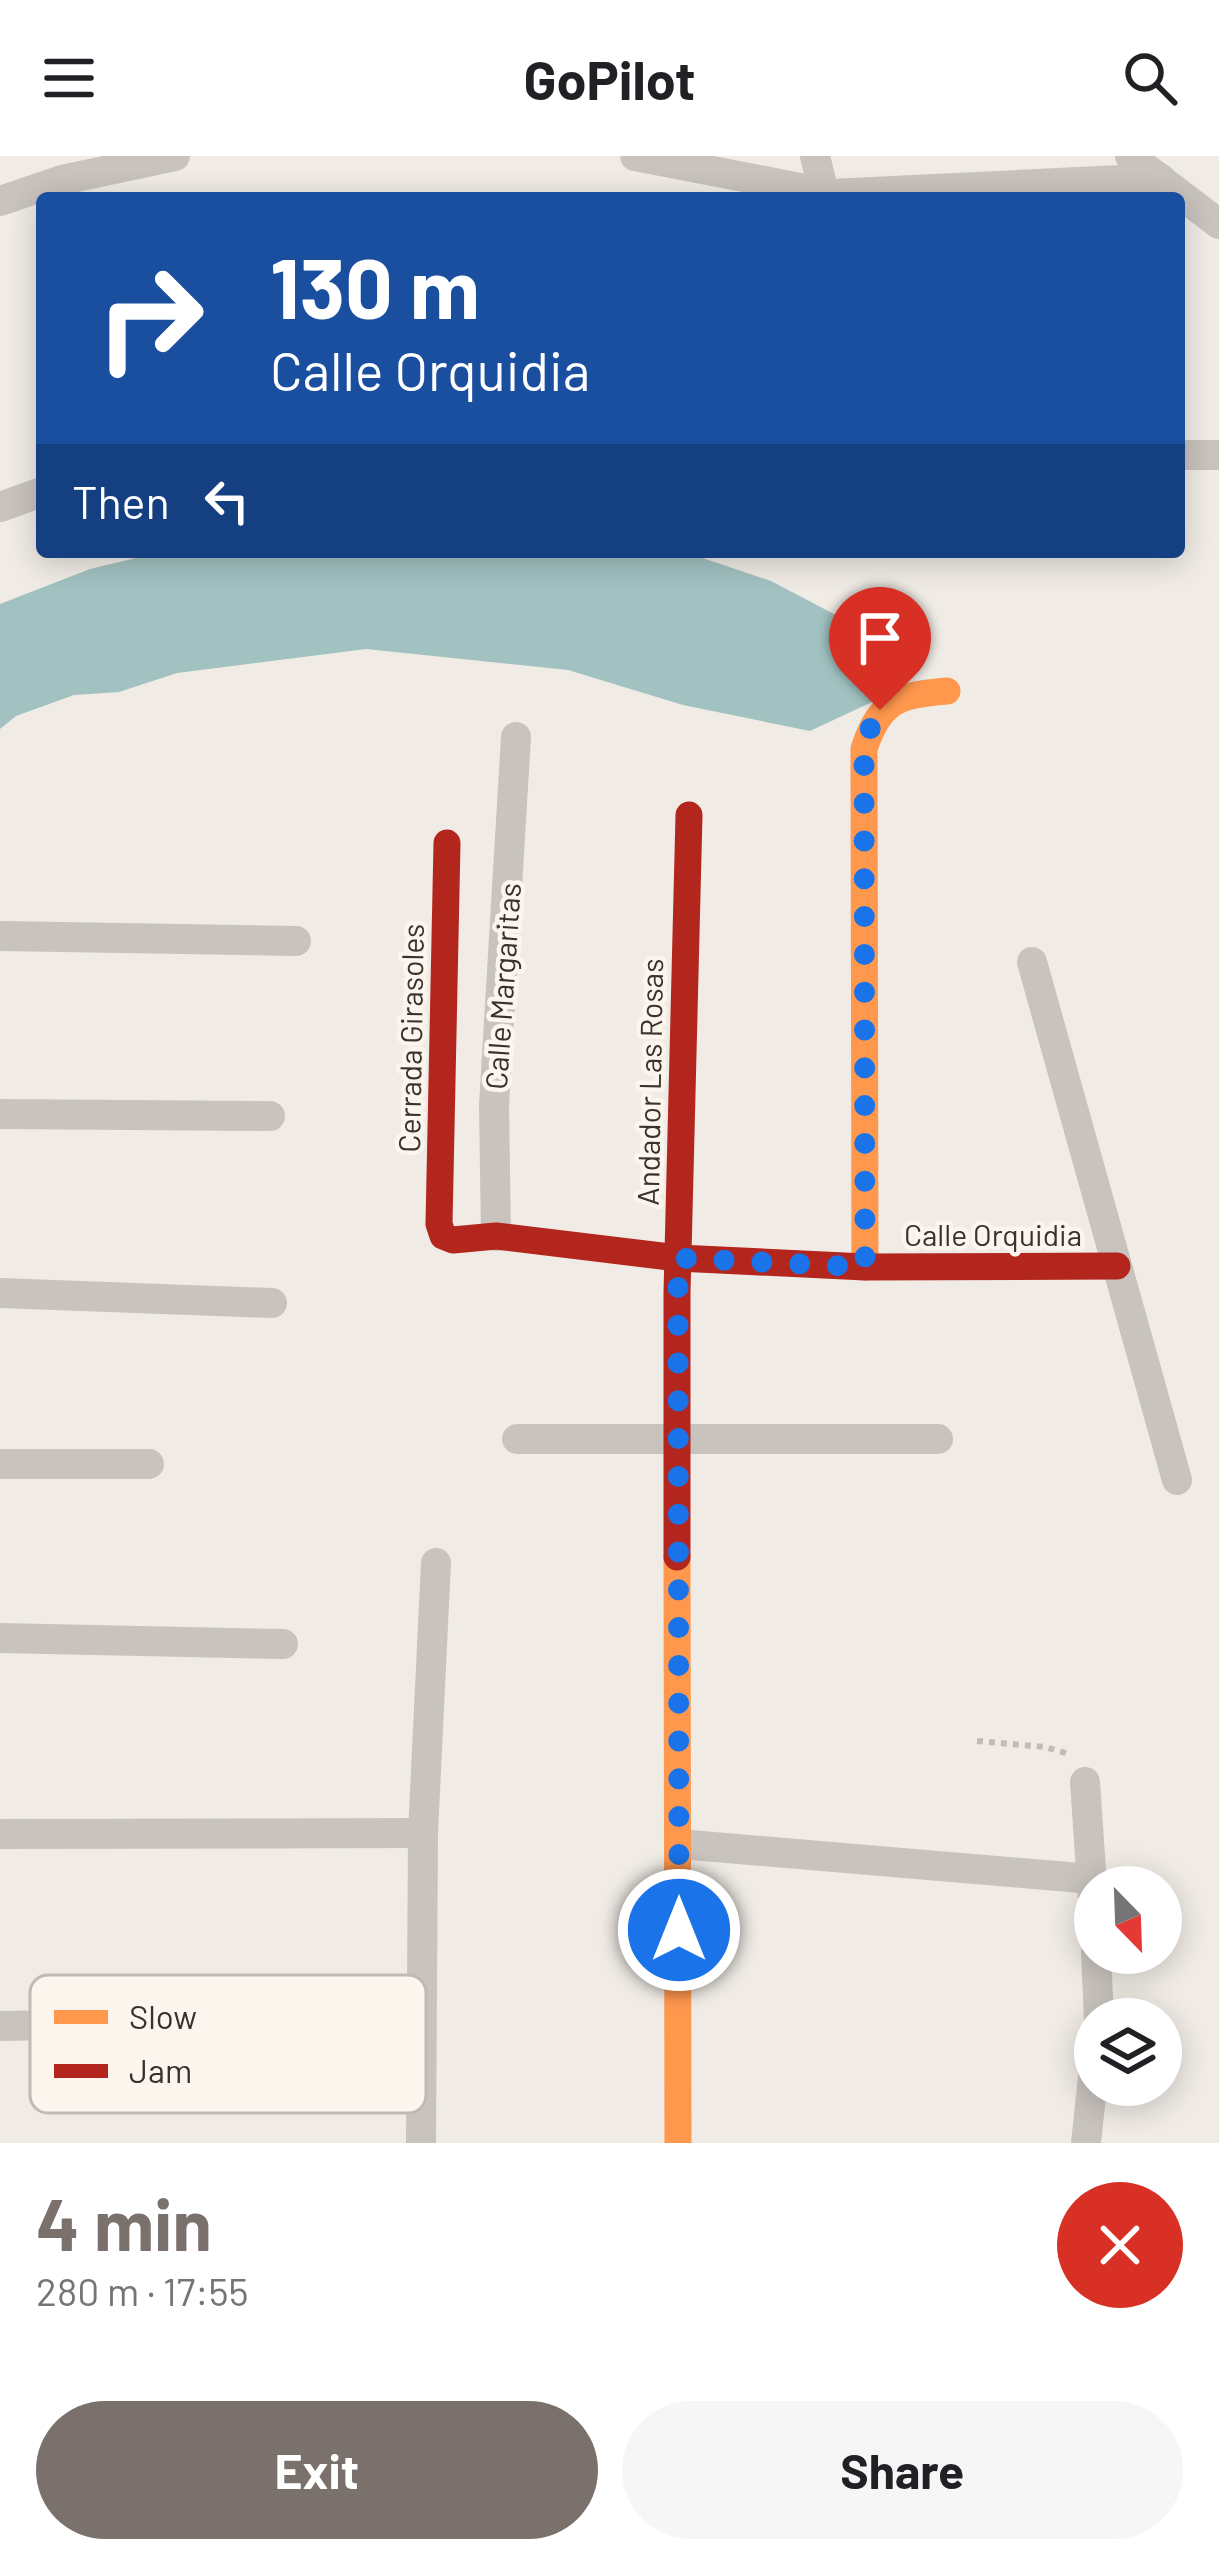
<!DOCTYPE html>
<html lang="en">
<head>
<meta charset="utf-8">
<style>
  :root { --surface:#fff; --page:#f6f6f6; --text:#202124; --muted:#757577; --accent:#7a716c }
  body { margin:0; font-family:Barlow,sans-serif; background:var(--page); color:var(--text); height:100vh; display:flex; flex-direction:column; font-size:45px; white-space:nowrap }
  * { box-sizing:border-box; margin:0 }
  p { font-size:39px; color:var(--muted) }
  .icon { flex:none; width:66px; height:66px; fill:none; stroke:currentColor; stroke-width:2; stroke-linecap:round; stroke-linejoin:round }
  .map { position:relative; height:1987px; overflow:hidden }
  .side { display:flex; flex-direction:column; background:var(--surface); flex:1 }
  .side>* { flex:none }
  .top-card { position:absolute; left:36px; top:36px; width:1149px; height:366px; border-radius:12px; box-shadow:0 6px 30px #0003; background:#1a4fa0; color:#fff; overflow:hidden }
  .needle { width:78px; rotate:157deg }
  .controls { position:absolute; left:1074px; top:1710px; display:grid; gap:24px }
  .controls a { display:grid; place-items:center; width:108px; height:108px; border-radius:50%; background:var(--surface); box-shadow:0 6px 30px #0003; font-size:60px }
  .pin { position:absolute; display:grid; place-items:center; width:102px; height:102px; color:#fff; margin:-123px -51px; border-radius:50% 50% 50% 0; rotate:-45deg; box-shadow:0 0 12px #0007 }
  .pin .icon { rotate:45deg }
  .me { position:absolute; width:132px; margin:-66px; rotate:0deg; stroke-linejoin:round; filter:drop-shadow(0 0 9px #0008) }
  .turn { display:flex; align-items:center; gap:42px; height:252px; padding:0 36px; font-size:54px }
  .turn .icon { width:156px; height:156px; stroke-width:2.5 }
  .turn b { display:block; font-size:84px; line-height:102px }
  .then { display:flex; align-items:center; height:114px; padding:0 36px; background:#0003; gap:24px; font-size:45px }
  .round { display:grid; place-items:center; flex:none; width:126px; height:126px; border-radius:63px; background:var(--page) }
  .overview { display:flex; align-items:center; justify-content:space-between; height:204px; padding:0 36px }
  h1 { font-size:72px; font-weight:700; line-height:90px; color:var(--accent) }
  .cta { display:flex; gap:24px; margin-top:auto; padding:24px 36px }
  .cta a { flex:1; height:138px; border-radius:72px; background:var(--accent); color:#fff; font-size:48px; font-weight:700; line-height:138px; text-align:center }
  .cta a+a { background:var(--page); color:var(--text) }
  header { display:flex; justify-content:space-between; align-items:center; height:156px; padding:0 36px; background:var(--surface); font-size:54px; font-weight:700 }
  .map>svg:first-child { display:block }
  .water { fill:#a1c2c1 }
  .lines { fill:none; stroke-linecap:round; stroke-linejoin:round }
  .path { stroke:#c2bbb6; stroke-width:6; stroke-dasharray:6 6; stroke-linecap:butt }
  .street { stroke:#c9c3be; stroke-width:30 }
  .slow { stroke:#ff974d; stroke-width:27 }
  .jam { stroke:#b3261e; stroke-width:27 }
  .route { stroke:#1a73e8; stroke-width:21; stroke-dasharray:0 37.8 }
  .labels { text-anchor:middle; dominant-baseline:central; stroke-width:9; stroke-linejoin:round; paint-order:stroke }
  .street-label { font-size:30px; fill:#3b302b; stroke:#fbf5ee }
  .key { fill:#fbf5ee; stroke:#c1bab4; stroke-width:3 }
  .key-label { font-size:33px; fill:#3b302b }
</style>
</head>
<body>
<header><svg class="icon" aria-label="menu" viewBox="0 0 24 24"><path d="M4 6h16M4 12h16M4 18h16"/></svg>GoPilot<svg class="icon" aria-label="search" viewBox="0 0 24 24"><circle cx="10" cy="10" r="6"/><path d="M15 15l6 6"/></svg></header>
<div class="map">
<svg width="1219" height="1987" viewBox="0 0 1219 1987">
  <rect width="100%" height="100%" fill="#f0ebe5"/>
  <path class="water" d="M161,396H685L771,425L855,469L888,499L872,546L810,575L683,549L568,514L366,493L177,517L119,536L74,539L16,560L0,573V448L90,413Z"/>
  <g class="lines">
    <path class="path" d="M977,1585L1045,1591L1069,1598"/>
    <g class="street">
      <path d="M635,0L831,38L1160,22"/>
      <path d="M815,0L824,37"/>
      <path d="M1130,0L1219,68"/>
      <path d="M0,45L62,24L175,0"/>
      <path d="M1179,299H1219"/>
      <path d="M0,351L42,336"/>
      <path d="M0,780L296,785"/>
      <path d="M1032,806L1177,1324"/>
      <path d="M0,958L270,960"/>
      <path d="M496,1080L494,949L516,581"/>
      <path d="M0,1137L272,1147"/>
      <path d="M517,1283H938"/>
      <path d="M0,1308H149"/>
      <path d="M0,1482L283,1488"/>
      <path d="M1085,1626L1095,1773"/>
      <path d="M0,1678L423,1677"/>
      <path d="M679,1688L1092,1723"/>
      <path d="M1096,1797L1099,1863"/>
      <path d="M0,1870L421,1863"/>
      <path d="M421,1987L423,1677L436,1407"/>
      <path d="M1086,1987L1095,1902"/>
    </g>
    <g class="slow">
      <path d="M865,1111L864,593C880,544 899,539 947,535"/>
      <path d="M677,1401L678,1987"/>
    </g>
    <g class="jam">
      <path d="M447,687L439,1068L443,1080L453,1084L496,1080L678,1102L865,1111L1117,1110"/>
      <path d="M677,1401V1137L689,659"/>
    </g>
  </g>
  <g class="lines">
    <path class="route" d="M679,1774L678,1102L865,1111L864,593L871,570L880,554"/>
  </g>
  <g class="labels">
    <g class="street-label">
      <text transform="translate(502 830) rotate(-86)">Calle Margaritas</text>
      <text transform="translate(410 882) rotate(-89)">Cerrada Girasoles</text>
      <text transform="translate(649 926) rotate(-89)">Andador Las Rosas</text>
      <text x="993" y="1078">Calle Orquidia</text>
    </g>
  </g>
  <rect x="30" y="1819" width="396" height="138" rx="18" class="key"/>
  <rect x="54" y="1854" width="54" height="14" fill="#ff974d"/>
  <rect x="54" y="1908" width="54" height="14" fill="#b3261e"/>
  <g class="key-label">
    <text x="129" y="1873">Slow</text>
    <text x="129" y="1927">Jam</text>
  </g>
</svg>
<div class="controls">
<a><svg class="needle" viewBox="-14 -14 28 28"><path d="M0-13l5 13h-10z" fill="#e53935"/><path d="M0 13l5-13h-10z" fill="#757577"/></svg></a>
<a><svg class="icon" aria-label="layers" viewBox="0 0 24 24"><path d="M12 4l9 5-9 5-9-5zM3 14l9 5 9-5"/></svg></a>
</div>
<div class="pin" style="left:880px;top:554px;background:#d93025"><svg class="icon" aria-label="arrive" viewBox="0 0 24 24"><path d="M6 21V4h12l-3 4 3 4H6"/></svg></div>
<svg class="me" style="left:679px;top:1774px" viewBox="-20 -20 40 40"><circle r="17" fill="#1a73e8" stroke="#fff" stroke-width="3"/><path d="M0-11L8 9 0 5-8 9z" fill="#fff"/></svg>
<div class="top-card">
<div class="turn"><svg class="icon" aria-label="right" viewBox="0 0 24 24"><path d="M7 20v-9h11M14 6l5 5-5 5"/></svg><div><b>130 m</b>Calle Orquidia</div></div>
<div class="then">Then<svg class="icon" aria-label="left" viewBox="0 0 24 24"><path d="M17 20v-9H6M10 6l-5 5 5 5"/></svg></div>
</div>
</div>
<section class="side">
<div class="overview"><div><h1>4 min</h1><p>280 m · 17:55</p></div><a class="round" style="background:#d93025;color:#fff"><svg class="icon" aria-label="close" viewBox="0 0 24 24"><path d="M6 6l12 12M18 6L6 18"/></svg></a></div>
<div class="cta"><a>Exit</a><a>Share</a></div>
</section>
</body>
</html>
